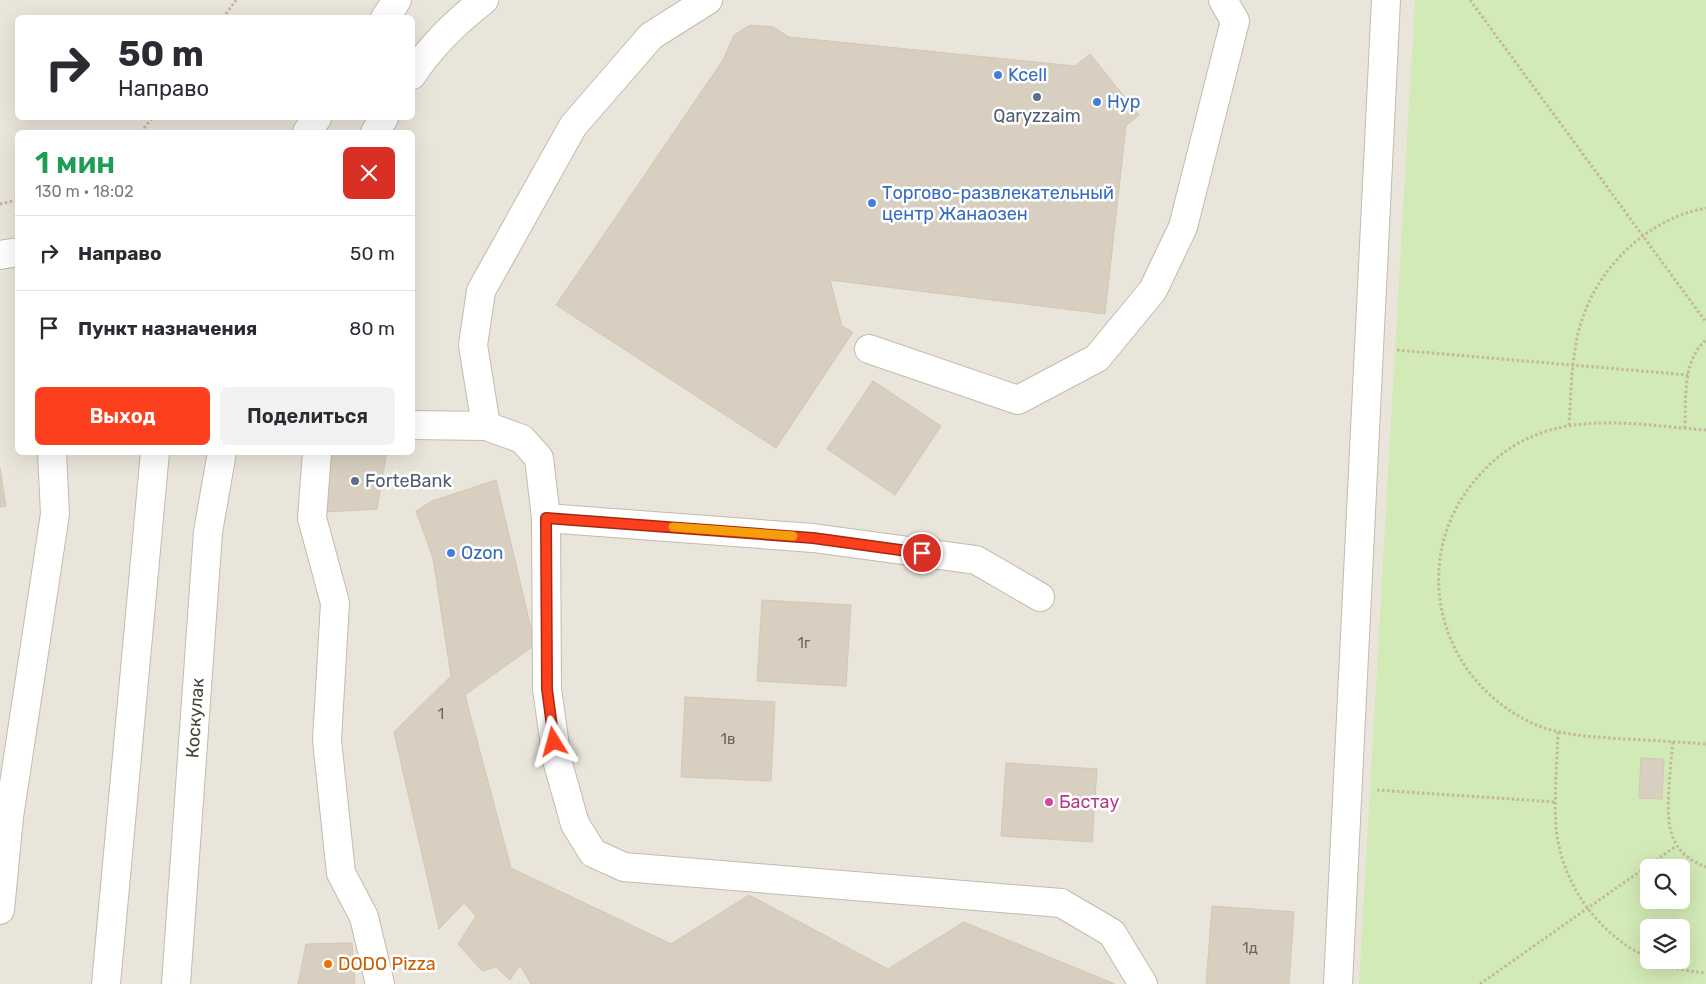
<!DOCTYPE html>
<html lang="ru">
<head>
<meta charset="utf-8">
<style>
  :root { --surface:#fff; --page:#f2f2f3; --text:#2b2b33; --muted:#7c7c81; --line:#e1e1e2; --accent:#fc3f1d }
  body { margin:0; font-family:Rubik,sans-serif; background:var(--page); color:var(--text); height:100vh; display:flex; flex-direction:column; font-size:19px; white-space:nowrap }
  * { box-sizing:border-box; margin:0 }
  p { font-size:16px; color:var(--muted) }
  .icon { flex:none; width:28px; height:28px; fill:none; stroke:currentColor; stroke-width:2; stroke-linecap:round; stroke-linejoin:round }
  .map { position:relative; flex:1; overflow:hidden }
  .panel { position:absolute; left:15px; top:130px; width:400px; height:325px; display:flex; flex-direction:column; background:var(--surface); border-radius:8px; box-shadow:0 5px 20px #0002 }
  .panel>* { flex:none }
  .hud { position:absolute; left:15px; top:15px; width:400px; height:105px; border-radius:8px; box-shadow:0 5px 20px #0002; background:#fff; color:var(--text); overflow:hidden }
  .buttons { position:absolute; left:1640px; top:859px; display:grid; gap:10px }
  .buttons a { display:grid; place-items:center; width:50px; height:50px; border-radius:8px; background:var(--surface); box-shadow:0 5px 20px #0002; font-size:25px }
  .pin { position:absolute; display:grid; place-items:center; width:42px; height:42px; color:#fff; margin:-21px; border:2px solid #fff; border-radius:50%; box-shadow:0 1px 5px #0007 }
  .me { position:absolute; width:55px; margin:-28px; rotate:352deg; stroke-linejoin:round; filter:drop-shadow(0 0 4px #0008) }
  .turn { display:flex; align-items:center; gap:18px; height:105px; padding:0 20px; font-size:22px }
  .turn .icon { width:65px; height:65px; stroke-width:2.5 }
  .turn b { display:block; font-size:35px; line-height:42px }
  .round { display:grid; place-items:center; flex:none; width:52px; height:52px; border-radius:8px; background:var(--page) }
  .summary { display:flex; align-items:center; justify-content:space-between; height:85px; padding:0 20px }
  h1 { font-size:30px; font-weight:600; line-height:38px; color:#1e9e55 }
  .button { display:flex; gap:10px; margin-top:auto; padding:10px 20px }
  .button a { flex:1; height:58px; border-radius:8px; background:var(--accent); color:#fff; font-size:20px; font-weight:600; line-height:58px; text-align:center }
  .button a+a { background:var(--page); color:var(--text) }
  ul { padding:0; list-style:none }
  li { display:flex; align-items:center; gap:15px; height:75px; padding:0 20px; border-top:1px solid var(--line) }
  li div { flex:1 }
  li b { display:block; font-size:19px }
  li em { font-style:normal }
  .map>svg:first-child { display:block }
  .residential { fill:#eae5da; fill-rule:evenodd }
  .green { fill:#d2eab5; fill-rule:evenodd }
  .building { fill:#d8cfc1; stroke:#d3c7b4 }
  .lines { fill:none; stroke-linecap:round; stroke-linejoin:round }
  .minor-casing { stroke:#c2bbae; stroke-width:30 }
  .path { stroke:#c4b79f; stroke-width:3; stroke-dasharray:2.5 2.5; stroke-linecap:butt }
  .minor { stroke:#fff; stroke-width:28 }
  .route-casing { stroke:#a42913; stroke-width:12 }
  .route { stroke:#fc3f1d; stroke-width:9 }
  .slow { stroke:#f59e0b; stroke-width:9 }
  .shop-dot { fill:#3f7fe0; stroke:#fff; stroke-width:2 }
  .service-dot { fill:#5c6f8a; stroke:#fff; stroke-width:2 }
  .hotel-dot { fill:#d1479c; stroke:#fff; stroke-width:2 }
  .food-dot { fill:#e8710a; stroke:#fff; stroke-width:2 }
  .labels { text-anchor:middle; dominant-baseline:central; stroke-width:5; stroke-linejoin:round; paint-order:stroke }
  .number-label { font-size:15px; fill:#6e675b }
  .shop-label { font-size:18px; fill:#366cbe; stroke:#fff; text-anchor:start }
  .service-label { font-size:18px; fill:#4e5e75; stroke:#fff }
  .street-label { font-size:18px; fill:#4b4439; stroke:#fff }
  .hotel-label { font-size:18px; fill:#b23c85; stroke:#fff; text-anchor:start }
  .food-label { font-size:18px; fill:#c56008; stroke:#fff; text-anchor:start }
</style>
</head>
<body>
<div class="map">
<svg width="1706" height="984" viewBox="0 0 1706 984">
  <rect width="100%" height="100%" fill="#f6f3ec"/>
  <path class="residential" d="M0,0H1706V984H0ZM18,18H412V118H18ZM18,132H412V452H18ZM1649,868H1681V900H1649ZM1649,928H1681V960H1649Z"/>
  <path class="green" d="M1415,0H1706V984H1359ZM1649,868H1681V900H1649ZM1649,928H1681V960H1649Z"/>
  <g class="building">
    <path d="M750,25L773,27L789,37L1075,66L1090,54L1139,115L1126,126L1105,314L830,280L842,326L853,332L776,448L556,305L723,60L734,35Z"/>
    <path d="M873,381L941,426L895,495L827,449Z"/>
    <path d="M332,452H387L377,509L325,512Z"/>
    <path d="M0,468L6,506L0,507Z"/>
    <path d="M496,480L535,645L465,695L511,868L671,944L749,895L888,969L964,922L1115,984H531L520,965L510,980L496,967L482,971L458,944L476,916L464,903L439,929L394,732L451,676L433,558L416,511L432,501Z"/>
    <path d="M762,600L851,605L846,686L757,681Z"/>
    <path d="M685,697L775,702L771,781L681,777Z"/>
    <path d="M1641,758L1664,759L1662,799L1639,798Z"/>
    <path d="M1006,763L1097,769L1092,842L1001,836Z"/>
    <path d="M1212,906L1294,912L1289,984H1206Z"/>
    <path d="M352,943L355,984H298L306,944Z"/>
  </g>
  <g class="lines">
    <g class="minor-casing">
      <g id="minor">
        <path d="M385,18L397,0"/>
        <path d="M412,75C431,46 457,21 484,0"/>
        <path d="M307,132L317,118"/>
        <path d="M375,132L384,118"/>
        <path d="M0,255L18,252"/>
        <path d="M869,349L1018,400L1097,358L1153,290L1183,227L1235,21L1223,0"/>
        <path d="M412,425L486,426L522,439L539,458L546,518L547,689L557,760L575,824L593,853L624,867L1061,903L1112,933L1143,984"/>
        <path d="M486,426L473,345L481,291L573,126L651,36L708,0"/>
        <path d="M317,452L312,518L335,603L327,740L341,873L364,917L380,984"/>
        <path d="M546,518L813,538L976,560L1040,597"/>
        <path d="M0,910L9,817L55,514L52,452"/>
        <path d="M106,984L155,452"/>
        <path d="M176,984L208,532L222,452"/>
        <path d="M1338,984L1386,0"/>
      </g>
    </g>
    <g class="path">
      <path d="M1470,0L1706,322"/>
      <path d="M223,18L236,0"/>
      <path d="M141,132L152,118"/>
      <path d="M0,204L18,200"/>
      <path d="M1397,350L1688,375"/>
      <path d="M1569,425C1571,397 1571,367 1577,338C1590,275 1642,220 1706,208"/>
      <path d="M1685,428C1686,400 1682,360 1706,340"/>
      <path d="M1706,430C1649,426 1584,413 1531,437C1510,446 1491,461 1477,478C1410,555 1434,671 1524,719C1554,736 1589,736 1623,739C1651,740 1678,742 1706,744"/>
      <path d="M1558,732C1557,763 1554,796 1556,827C1561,883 1598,935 1649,958"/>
      <path d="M1673,742C1671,757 1670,773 1669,788C1667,824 1667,852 1706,867"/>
      <path d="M1377,790L1556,802"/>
      <path d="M1653,960C1670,968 1687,971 1706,973"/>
      <path d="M1480,984L1676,846"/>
    </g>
    <use href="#minor" class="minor"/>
  </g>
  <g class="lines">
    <g class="route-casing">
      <path id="route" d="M554,742L547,689L546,518L813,538L922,553"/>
    </g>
    <use href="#route" class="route"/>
    <path class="slow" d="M673,527L793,536"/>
  </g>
  <g class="shop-dot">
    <circle cx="998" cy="75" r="5"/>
    <circle cx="1097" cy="102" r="5"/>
    <circle cx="872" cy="203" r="5"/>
    <circle cx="451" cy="553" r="5"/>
  </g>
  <g class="service-dot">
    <circle cx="1037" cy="97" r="5"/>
    <circle cx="355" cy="481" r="5"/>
  </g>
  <circle class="hotel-dot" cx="1049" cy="802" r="5"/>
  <circle class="food-dot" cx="328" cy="964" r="5"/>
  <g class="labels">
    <g class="number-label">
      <text x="804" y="643">1г</text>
      <text x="441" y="714">1</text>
      <text x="728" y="739">1в</text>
      <text x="1250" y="948">1д</text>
    </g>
    <g class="shop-label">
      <text x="1008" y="75">Kcell</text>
      <text x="1107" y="102">Нур</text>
      <text x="882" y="193">Торгово-развлекательный<tspan x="882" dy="21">центр Жанаозен</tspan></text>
      <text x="461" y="553">Ozon</text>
    </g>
    <g class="service-label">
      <text x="1037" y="116">Qaryzzaim</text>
      <text x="365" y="481" text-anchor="start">ForteBank</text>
    </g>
    <g class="street-label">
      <text transform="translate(195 718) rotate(-86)">Коскулак</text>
    </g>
    <g class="hotel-label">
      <text x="1059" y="802">Бастау</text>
    </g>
    <g class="food-label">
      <text x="338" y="964">DODO Pizza</text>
    </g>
  </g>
</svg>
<div class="buttons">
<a><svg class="icon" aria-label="search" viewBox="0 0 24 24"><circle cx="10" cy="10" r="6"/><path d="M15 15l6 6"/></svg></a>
<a><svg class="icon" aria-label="layers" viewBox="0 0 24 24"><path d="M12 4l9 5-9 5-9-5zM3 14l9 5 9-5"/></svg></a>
</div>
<div class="pin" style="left:922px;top:553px;background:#d93025"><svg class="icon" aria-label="arrive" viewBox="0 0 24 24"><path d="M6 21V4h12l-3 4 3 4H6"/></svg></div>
<svg class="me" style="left:554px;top:742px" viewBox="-20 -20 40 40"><path d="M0-17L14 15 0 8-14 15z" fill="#fc3f1d" stroke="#fff" stroke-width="4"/></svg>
<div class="hud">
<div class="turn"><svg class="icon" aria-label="right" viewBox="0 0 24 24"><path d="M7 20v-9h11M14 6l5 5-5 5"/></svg><div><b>50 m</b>Направо</div></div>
</div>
<section class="panel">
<div class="summary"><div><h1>1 мин</h1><p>130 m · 18:02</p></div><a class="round" style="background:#d93025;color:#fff"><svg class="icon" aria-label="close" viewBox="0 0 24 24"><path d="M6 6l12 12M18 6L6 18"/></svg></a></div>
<ul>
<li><svg class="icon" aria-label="right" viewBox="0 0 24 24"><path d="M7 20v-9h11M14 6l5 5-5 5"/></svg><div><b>Направо</b></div><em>50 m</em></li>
<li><svg class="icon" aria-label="arrive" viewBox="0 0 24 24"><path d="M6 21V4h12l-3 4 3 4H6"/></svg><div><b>Пункт назначения</b></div><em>80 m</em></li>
</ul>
<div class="button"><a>Выход</a><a>Поделиться</a></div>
</section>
</div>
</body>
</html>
